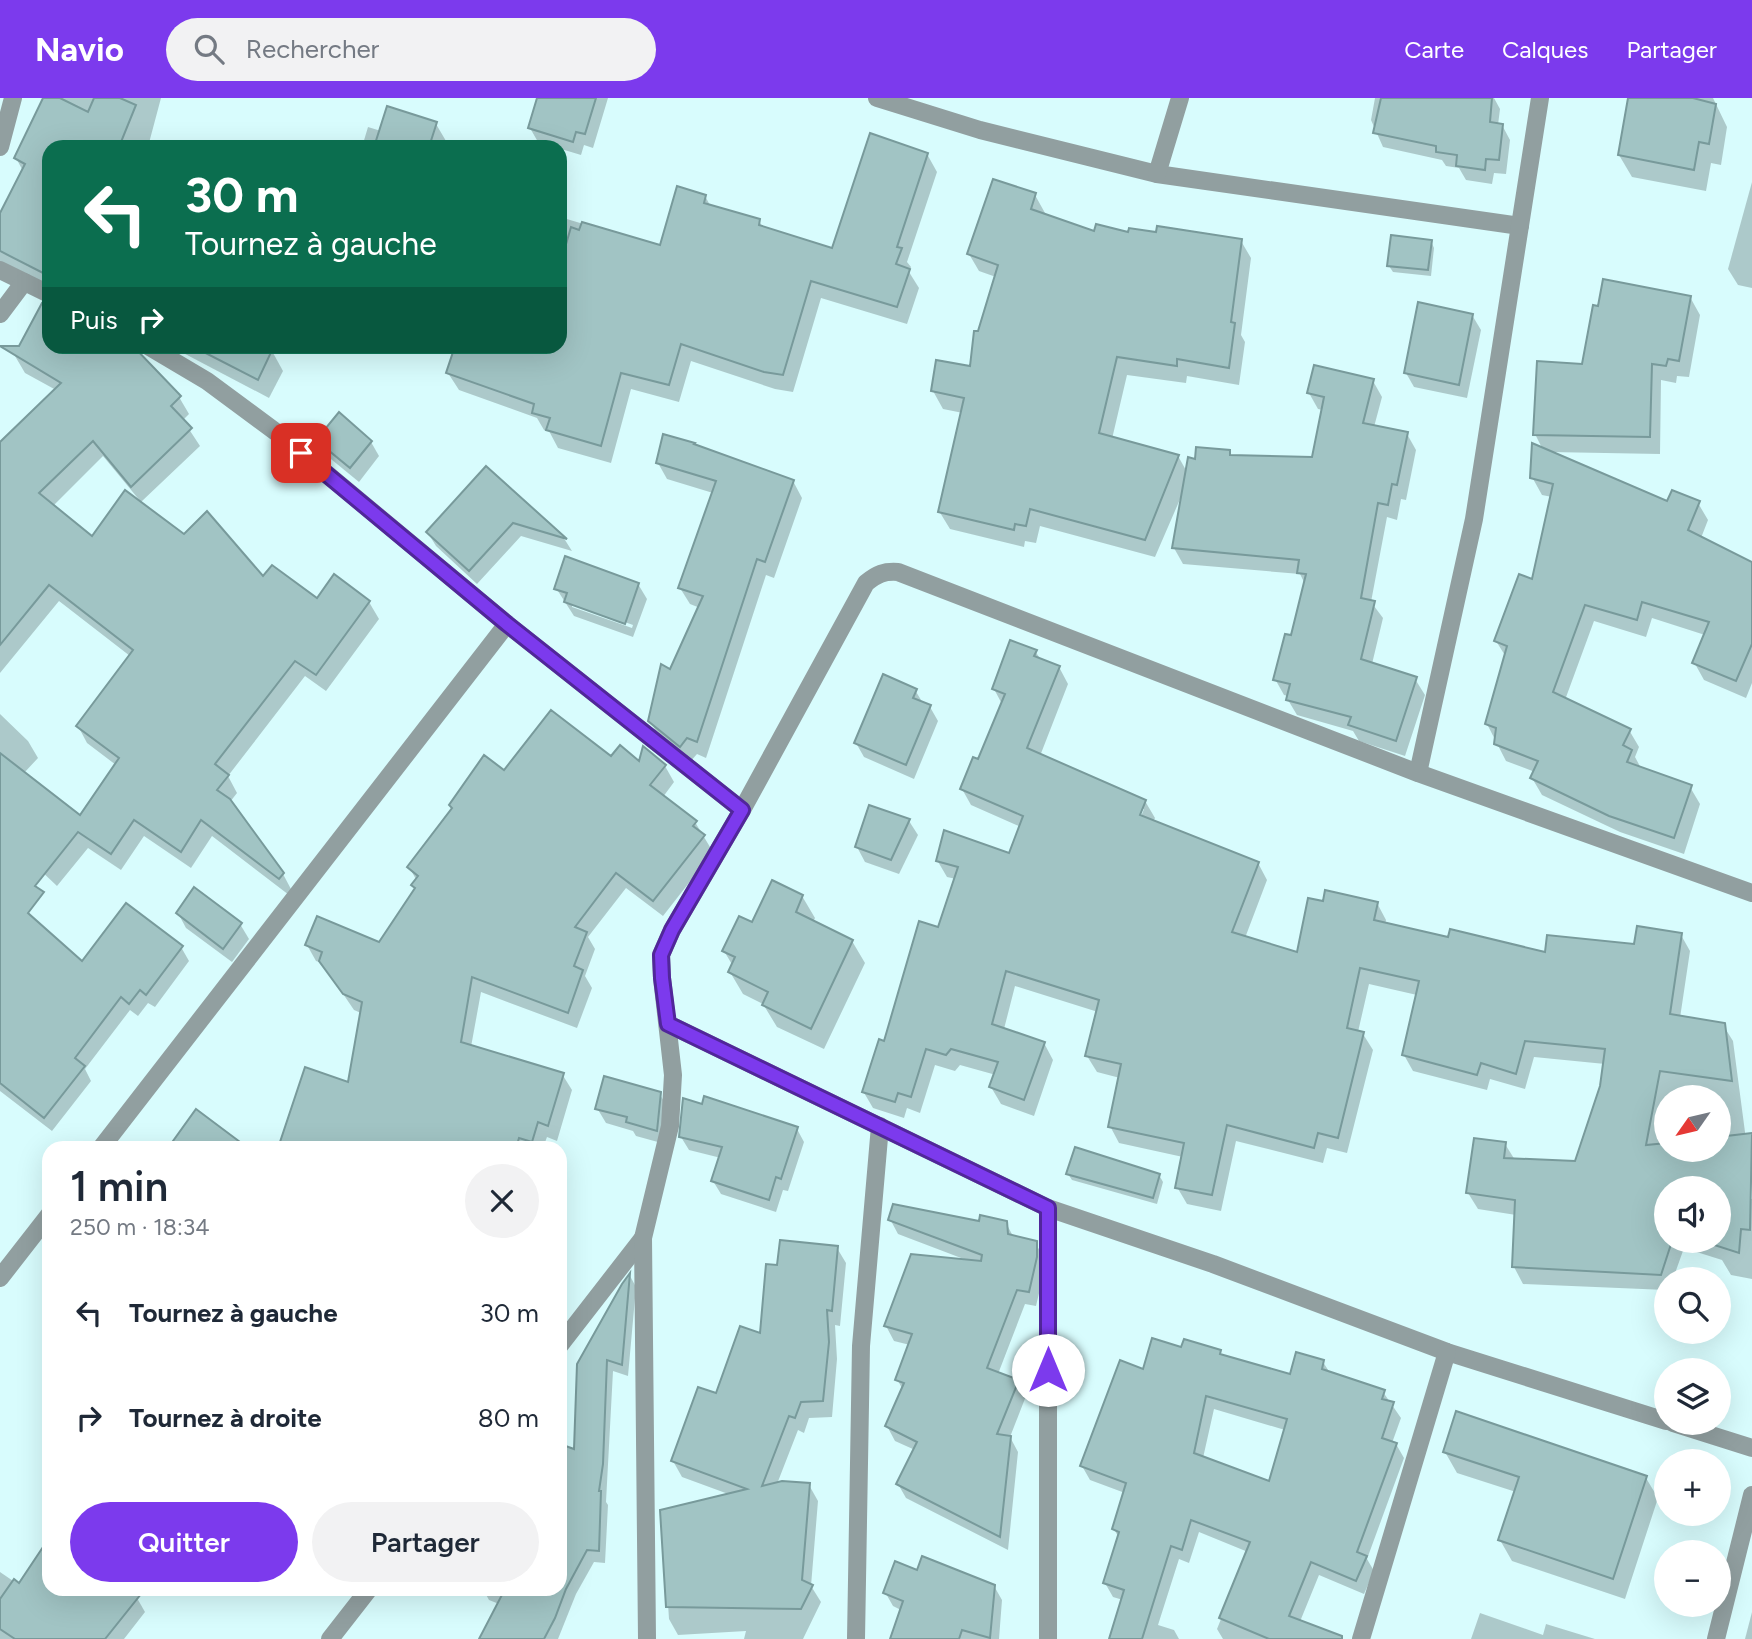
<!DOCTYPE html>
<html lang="fr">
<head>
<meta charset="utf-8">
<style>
  :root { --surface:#fff; --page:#f2f2f3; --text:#1f2937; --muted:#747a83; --accent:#7c3aed }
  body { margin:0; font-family:Figtree,sans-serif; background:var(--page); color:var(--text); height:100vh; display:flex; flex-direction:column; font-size:26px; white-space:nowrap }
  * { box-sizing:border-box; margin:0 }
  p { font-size:23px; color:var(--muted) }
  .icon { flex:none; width:38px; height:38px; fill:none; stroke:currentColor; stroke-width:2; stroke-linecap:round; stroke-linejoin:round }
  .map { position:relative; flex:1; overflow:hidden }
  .drawer { position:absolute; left:42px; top:1043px; width:525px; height:455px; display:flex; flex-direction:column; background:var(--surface); border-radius:21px; box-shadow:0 7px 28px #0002 }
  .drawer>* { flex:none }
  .hud { position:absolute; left:42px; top:42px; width:525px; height:214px; border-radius:21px; box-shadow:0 7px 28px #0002; background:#0b6e4f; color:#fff; overflow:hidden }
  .needle { width:46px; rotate:236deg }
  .fabs { position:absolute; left:1654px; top:987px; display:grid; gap:14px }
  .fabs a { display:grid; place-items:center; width:77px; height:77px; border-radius:50%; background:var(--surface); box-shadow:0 7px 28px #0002; font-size:35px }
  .pin { position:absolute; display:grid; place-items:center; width:60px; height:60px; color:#fff; margin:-30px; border-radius:14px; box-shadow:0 4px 10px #0006 }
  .me { position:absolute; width:77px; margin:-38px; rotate:0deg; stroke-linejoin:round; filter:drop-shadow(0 0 5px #0008) }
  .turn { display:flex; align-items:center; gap:24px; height:147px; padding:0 28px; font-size:32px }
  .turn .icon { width:91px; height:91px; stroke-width:2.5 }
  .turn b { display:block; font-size:49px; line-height:60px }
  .then { display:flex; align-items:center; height:66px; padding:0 28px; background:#0003; gap:14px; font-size:26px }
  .round { display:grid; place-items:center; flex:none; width:74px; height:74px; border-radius:37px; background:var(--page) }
  .headline { display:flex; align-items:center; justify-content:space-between; height:119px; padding:0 28px }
  h1 { font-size:42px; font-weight:600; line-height:52px }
  .cta { display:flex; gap:14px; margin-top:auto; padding:14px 28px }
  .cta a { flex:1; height:80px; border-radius:42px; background:var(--accent); color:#fff; font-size:28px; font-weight:600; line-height:80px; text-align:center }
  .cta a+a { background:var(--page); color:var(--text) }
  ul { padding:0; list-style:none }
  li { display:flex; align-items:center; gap:21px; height:105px; padding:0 28px }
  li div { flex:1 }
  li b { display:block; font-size:26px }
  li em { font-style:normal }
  header { display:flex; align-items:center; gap:42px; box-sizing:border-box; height:98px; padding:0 35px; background:var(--accent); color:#fff }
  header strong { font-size:33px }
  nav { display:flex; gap:38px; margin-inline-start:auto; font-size:24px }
  .search { width:490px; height:63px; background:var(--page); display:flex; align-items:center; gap:18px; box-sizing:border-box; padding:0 24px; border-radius:38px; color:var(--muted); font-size:26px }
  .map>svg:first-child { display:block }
  .shadow { fill:#0003; fill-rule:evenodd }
  .building { fill:#a1c4c4; stroke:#789a9b; stroke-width:2; fill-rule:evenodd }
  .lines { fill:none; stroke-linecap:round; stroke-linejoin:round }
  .street { stroke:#919fa0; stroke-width:18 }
  .route-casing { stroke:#51269a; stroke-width:18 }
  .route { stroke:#7c3aed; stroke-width:12 }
</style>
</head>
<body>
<header>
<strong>Navio</strong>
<div class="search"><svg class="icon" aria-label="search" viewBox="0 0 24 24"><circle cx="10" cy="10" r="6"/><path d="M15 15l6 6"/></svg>Rechercher</div>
<nav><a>Carte</a><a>Calques</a><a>Partager</a></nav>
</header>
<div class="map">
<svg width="1752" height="1541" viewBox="0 0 1752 1541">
  <rect width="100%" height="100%" fill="#d8fcfd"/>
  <g class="shadow">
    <path d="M45,0H161L149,45L157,49H49V191L0,166V119L23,73L16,60Z"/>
    <path d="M539,0H608L593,50L584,47L581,57L538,44L530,30Z"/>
    <path d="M1375,0H1494L1500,11L1498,27H1502L1510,42L1506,76L1494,75L1492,86L1466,82L1459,70L1446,68L1442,62L1383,49L1371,22Z"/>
    <path d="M1629,0H1713L1727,29L1721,67L1711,65L1706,93L1632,79L1619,57Z"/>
    <path d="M436,26L446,43L444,49H362L368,29L381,33Z"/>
    <path d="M927,56L937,74L907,164L911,169L909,174L919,190L907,226L821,200L793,294L775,291L691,263L679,304L631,291L611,365L558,350L549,333L544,332L537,320L459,292L448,275L560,248V119L661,149L705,98L711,109L759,123L763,130L833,152Z"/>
    <path d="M1752,84V190L1738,187L1728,171Z"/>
    <path d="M1035,97L1045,115L1044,117L1095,135L1241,143L1251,160L1241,237L1245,244L1239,287L1187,278L1186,285L1127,277L1112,341L1178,358L1187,374L1197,363L1229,353L1232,359L1313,361L1323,312L1318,311L1309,295L1373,283L1382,299L1374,329L1407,336L1416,352L1406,402L1401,401L1397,422L1387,419L1371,504L1383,520L1372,566L1415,581L1425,597L1405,658L1359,643L1353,633L1297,617L1288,602V598L1284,597L1275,581L1293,540L1305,486L1300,476L1183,466L1174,450L1184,392L1155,459L1040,428L1036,445L1025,443L1024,449L950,431L939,413L963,315L943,311L933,293L971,270L979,235L996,179L979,173L969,156Z"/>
    <path d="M1431,143L1434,150L1431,178L1393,174L1389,168Z"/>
    <path d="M1690,199L1700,217L1689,279L1677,278L1676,285L1661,282L1660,356L1549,354L1668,405H1698L1708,422L1701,440L1752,466V585L1746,600L1704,582L1694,564L1705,537L1652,520L1646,539L1594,523L1565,602L1629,632L1639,649L1635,659L1642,672L1690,689L1700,706L1684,756L1620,734L1542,697L1532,680L1535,674L1506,663L1487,626L1506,559L1496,543L1533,484L1552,399L1542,397L1532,379L1543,352L1535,336L1583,268Z"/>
    <path d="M1472,217L1481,232L1467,300L1414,289L1406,275Z"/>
    <path d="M36,221L49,229V248L179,299L189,316L183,322L200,348L141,404L103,358L53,408L92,440L184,439L263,481L317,502L369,504L379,521L326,593L305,578L228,678L237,695L230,704L283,776L292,793L289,797L212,738L191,770L144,738L121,772L88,750L57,788L0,734V616L28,643L38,660L24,675L80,719L116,667L87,645L78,628L130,558L59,503L0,575V347L56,292L25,275L15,258Z"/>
    <path d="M170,248H263L272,253L283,273L269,300Z"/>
    <path d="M318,342L371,344L379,358L359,384L326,357Z"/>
    <path d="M658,365L793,383L802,400L774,480L766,477L706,660L697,656L690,664L660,640L650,623L700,510L690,506L680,490L713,395L667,381Z"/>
    <path d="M486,370L565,442L572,453L521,438L477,486L436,448L428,435Z"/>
    <path d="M638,486L647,501L633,539L574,518L556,490ZM572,505L633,527L632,530L572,509Z"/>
    <path d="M1035,553L1041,562L1059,569L1068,586L1040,658L1145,703L1155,720L1153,724L1258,765L1267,782L1245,840L1298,857L1325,806L1377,805L1386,822L1385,827L1449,841L1547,856L1636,848L1681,837L1690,853L1680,920L1723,927L1733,943L1750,1072L1662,1083L1698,1090H1666V1143H1718V1094L1752,1101V1181L1731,1177L1722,1162L1684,1150L1673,1181H1666V1192L1523,1186L1514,1169L1516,1117L1478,1111L1468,1095L1505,1046L1515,1062L1576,1065L1602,989L1605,966L1534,959L1525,991L1490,981L1487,992L1413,973L1404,957L1417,897L1369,886L1358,934L1363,936L1373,952L1347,1055L1327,1050L1323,1065L1236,1043L1221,1113L1187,1106L1177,1089L1183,1059L1119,1045L1110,1028L1120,980L1097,974L1087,958L1098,914L1015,888L1004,931L1044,945L1053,962L1034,1018L1001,1006L991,989L996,977L960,967L955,973L935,967L920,1015L907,1010L904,1020L873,1010L863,993L940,831L956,781L947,779L937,762L1010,757L1021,729L971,707L962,691L979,664L1002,606L994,591ZM1140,711H1144L1138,726ZM1666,999H1718V1052H1666Z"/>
    <path d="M915,592L924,607L930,609L938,623L914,681L864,659L856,645Z"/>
    <path d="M611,661L665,668L674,684L663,699L695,724L713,754L663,818L626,790L588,839L595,851L585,878L592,890L577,930L481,894L471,949L562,976L572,992L557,1043L547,1039L543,1050H280L350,986L361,915L354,912L322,865L316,863L307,847L380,846L416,791L417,783L409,769L504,674Z"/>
    <path d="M909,723L918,737L899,776L865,764L857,749Z"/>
    <path d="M802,798L815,820L813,824L852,843L865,865L824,951L777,929L763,906L743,896L730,874L733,868L724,853L753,827Z"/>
    <path d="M0,801L82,865L181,849L189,863L155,909L148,905L138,918L130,912L85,971L91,983L52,1033L0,993Z"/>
    <path d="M178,815L240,826L249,841L232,864L186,830Z"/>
    <path d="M659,995L668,1010L665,1046L636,1038L633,1033L606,1025L597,1010Z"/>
    <path d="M797,1031L804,1044L788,1093L783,1092L776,1114L721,1096L713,1083L721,1060L689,1052L681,1039Z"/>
    <path d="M1068,1076L1159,1077L1163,1084L1157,1106L1072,1082Z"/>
    <path d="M890,1121L1006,1125L1014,1140L1035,1145L1044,1159V1174L1036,1208L1025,1206L998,1276L1018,1283L1026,1298L1010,1339L1018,1354L1008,1452L906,1400L898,1386L915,1352L895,1343L887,1328L903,1292L897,1281L910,1247L894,1243L886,1228L969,1163L898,1136Z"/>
    <path d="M837,1150L846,1165L840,1228L835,1227L837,1261L832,1319L809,1320L804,1335L798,1332L777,1386L809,1387L818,1403L811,1488L821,1504L803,1541H744L746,1533L678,1537L669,1521L662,1413L731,1397L682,1379L673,1363L717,1297L761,1238L779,1169Z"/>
    <path d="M630,1178L636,1189L628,1278L613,1273L606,1404L608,1407L605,1465L594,1464L576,1496L558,1541H481L499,1506L489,1502L484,1493L479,1491H560V1348L575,1353L624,1186Z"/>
    <path d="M1182,1251L1220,1254L1223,1258L1291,1278L1323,1264L1330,1275L1383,1294L1401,1320L1392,1345L1396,1346L1404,1360L1367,1461L1374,1473L1364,1496L1319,1477L1299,1526L1304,1541H1223L1217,1531L1248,1454L1199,1434L1189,1465L1179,1461L1158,1527L1174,1532L1179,1541H1111L1123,1502L1113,1499L1105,1485L1119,1440L1114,1431L1125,1395L1090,1382L1082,1368L1144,1273ZM1214,1311L1285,1332L1270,1386L1203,1360Z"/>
    <path d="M1445,1354L1646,1380L1658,1400L1625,1501L1512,1463L1500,1442L1516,1394L1457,1375Z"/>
    <path d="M49,1465V1491H126L137,1500L145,1514L124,1541H0V1474L19,1487Z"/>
    <path d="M918,1475L994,1488L1002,1502L999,1541H892L901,1512L893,1508L885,1494Z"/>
    <path d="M1752,1514V1541H1745Z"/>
    <path d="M1480,1515L1543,1537L1546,1526L1595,1541H1471Z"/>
  </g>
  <g class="building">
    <path d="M43,0H60L88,14L94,0H120L136,7L119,49H49V178L0,153V115L25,66L14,60Z"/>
    <path d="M537,0H596L585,36L576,34L573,44L528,30Z"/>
    <path d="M1381,0H1492L1490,24L1503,26L1499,62L1486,61L1485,72L1456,68L1457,57L1436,54V48L1373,35Z"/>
    <path d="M1628,0H1693L1716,6L1709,46L1699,44L1694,72L1618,57Z"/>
    <path d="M387,8L437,24L429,49H374Z"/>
    <path d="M870,35L928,55L897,149L902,150L896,166L910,171L897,209L811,183L783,277L764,274L681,246L669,287L621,275L601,348L546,332L550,320L532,315L534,306L446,275L455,248H560V167L571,129L579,132L582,124L660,147L677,88L706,97L704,105L760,121L759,127L832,150Z"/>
    <path d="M993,81L1036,95L1031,111L1094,133L1096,126L1128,134L1129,130L1156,134L1157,128L1242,141L1231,224L1235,225L1229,270L1177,261V268L1117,259L1099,335L1179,357L1145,442L1030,411L1026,428L1015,426L1014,432L938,414L964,300L931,293L936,262L970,268L974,233H978L998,167L967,156Z"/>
    <path d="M1391,137L1432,142L1428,172L1387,168Z"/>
    <path d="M1603,181L1691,198L1679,263L1668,261L1666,268L1652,266L1650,339L1533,337L1537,263L1582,266L1593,207L1598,208Z"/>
    <path d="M1418,204L1473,216L1459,287L1404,275Z"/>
    <path d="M42,205L49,207V248H133L181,298L171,308L192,330L131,389L93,343L39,395L92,438L125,392L184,436L207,413L263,478L272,467L317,500L334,476L370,503L316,577L295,563L215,666L229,677L217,692L230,701L284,775L279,781L201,722L181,754L134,722L111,756L78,734L35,788L44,794L28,815L82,863L126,805L183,848L146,897L140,892L129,906L121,899L75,960L85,968L44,1020L0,985V655L80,717L119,660L76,628L133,552L49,487L0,547V344L61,285L0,248H19Z"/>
    <path d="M192,248H274L258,282Z"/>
    <path d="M1314,267L1374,281L1363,325L1408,334L1397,387L1392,386L1388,407L1378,405L1361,500L1375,503L1361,561L1417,579L1396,643L1348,627L1351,619L1286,602L1290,586L1273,582L1285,536L1291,537L1306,476L1297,475L1299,462L1172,450L1188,359L1195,361L1196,349L1230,352V357L1312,359L1324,299L1307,295Z"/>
    <path d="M339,314L372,343L350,370L316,342Z"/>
    <path d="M663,336L695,345L694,346L794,382L765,464L757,461L697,644L687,640L680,649L648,623L661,566L670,571L703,498L678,490L716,383L656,365Z"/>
    <path d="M1532,345L1667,403L1672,392L1700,403L1688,432L1752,464V546L1736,583L1692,565L1709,524L1642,504L1637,522L1585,507L1553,594L1631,631L1623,647L1632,652L1627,664L1692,687L1674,740L1609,718L1530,680L1538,663L1494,646L1496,630L1485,626L1507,548L1494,543L1519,476L1532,481L1553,386L1530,380Z"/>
    <path d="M486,368L567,441L513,425L469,473L426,434Z"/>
    <path d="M565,458L639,485L625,526L564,504L567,495L554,491Z"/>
    <path d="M1010,542L1037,552L1034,558L1060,568L1027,650L1146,702L1140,717L1259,764L1232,834L1297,854L1308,800L1323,803L1325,792L1378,804L1374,822L1448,839L1450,831L1545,854L1547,837L1634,846L1637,828L1682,835L1670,916L1725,925L1732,983L1660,973L1646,1047L1666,1045V1052H1718V1039L1752,1035L1750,1132L1741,1131L1739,1155L1702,1143H1718V1090H1666V1143H1672L1661,1177L1512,1169L1515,1102L1466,1095L1474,1040L1506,1044L1504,1060L1575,1063L1600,988L1605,951L1525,943L1516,976L1481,965L1477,977L1402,957L1419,883L1360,870L1347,930L1364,934L1338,1040L1318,1035L1314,1050L1227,1027L1212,1097L1175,1090L1184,1045L1108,1029L1121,966L1085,958L1099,902L1006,873L992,926L1045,944L1024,1002L989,989L998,964L951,951L946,957L926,951L911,999L898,995L895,1004L862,994L879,941L884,943L919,823L938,829L958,769L936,763L944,732L1009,755L1023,718L960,691L973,659L978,661L1005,596L992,591Z"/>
    <path d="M883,576L917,591L913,600L931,607L906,667L854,645Z"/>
    <path d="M551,612L611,658L620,647L639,663L643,648L666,667L650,687L697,723L693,728L705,737L653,803L616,775L575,829L587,834L574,868L583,872L568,915L472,879L461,944L564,975L548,1028L538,1024L532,1044L519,1040L516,1050H278L305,969L348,984L362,904L343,896L319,863L322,854L305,847L317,818L379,844L415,790L411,787L418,778L407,769L452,710L449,707L484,657L504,672Z"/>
    <path d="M869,707L910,721L891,762L855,749Z"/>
    <path d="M772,782L803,797L796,814L853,842L811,931L762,907L768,894L728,874L735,859L722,853L739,818L752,824Z"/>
    <path d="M194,789L242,825L223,851L176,815Z"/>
    <path d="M604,978L661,994L657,1033L626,1024L627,1019L595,1011Z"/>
    <path d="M704,998L798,1029L781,1081L776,1079L769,1102L711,1083L722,1049L679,1039L683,1000L702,1006Z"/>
    <path d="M196,1011L248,1050H168Z"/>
    <path d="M1075,1049L1160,1076L1153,1100L1066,1076Z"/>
    <path d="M893,1106L979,1123L980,1117L1007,1123L1008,1136L1037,1143V1159L1029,1194L1017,1192L987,1270L1019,1282L997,1336L1011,1338L1000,1439L896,1386L917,1344L885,1328L904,1285L895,1282L912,1236L884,1228L911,1156L981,1163L982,1157L888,1122Z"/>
    <path d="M780,1142L838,1148L832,1213L827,1212L829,1244L823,1303L801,1304L795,1320L789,1318L762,1388L782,1383L810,1385L802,1482L813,1487L801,1511L666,1509L660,1412L747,1391L671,1363L698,1289L716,1295L740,1228L760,1235L766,1166L777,1167Z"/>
    <path d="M630,1175L622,1267L607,1262L603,1366L599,1393H601L599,1453L587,1452L566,1491L555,1520L544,1541H479L505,1491H560V1346L574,1351L577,1266L622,1186Z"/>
    <path d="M1152,1240L1181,1249L1184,1241L1221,1252L1220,1256L1290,1276L1296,1254L1324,1262L1322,1271L1385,1292L1382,1301L1394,1304L1382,1340L1397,1345L1357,1454L1367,1458L1356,1483L1311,1464L1289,1518L1342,1538V1541H1269L1219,1520L1250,1444L1191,1422L1182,1452L1171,1448L1142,1541H1109L1124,1492L1103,1485L1119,1434L1112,1431L1126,1385L1080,1368L1120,1262L1143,1271ZM1206,1298L1287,1321L1269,1383L1194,1355Z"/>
    <path d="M1456,1313L1647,1378L1613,1481L1498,1442L1519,1379L1443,1354Z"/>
    <path d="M49,1440V1491H145L105,1541H15L0,1531V1501L14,1481L19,1485Z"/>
    <path d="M922,1458L995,1487L990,1540L962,1532L959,1541H890L903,1503L883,1495L895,1463L917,1472Z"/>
  </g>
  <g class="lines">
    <g class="street">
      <path d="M877,0L980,32L1157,76L1520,128"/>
      <path d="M0,49L13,0"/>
      <path d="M1157,76L1180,0"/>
      <path d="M0,172L49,196"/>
      <path d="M0,216L24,184"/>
      <path d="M148,248L207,283L280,337L507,526L742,712"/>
      <path d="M1418,675L1474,421L1540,0"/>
      <path d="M668,926L1048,1110L1213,1166L1447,1254L1666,1323"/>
      <path d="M101,1050L507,526"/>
      <path d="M0,1180L49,1117"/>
      <path d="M560,1247L643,1140"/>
      <path d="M1673,1325L1752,1350"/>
      <path d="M330,1541L369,1491"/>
      <path d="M647,1541L643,1140L670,1028L673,977L662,880L661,857L672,832L742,712L866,485C877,476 884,473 898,474L1418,675L1752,795"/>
      <path d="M856,1541L861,1248L880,1028"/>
      <path d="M1048,1541V1110"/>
      <path d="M1361,1541L1447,1254"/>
      <path d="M1716,1541L1752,1397"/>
    </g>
  </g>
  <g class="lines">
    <g class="route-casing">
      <path id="route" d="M301,355L507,526L742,712L672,832L661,857L662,880L668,926L1048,1110V1272"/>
    </g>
    <use href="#route" class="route"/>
  </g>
</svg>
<div class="fabs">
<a><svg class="needle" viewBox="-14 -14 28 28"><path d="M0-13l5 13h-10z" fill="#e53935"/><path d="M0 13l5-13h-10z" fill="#747a83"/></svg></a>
<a><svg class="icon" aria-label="sound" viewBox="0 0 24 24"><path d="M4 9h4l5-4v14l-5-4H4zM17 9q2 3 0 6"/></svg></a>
<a><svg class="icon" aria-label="search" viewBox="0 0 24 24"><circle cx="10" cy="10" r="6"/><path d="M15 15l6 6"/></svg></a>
<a><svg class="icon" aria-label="layers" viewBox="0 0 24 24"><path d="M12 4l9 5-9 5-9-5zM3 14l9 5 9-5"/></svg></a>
<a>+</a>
<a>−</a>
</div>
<div class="pin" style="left:301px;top:355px;background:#d93025"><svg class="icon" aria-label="arrive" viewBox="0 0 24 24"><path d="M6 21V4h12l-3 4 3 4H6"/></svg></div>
<svg class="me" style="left:1048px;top:1272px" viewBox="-20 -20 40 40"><circle r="19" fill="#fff"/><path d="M0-13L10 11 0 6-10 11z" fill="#7c3aed"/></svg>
<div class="hud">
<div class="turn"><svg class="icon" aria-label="left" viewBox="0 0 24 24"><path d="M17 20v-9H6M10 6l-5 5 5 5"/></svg><div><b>30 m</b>Tournez à gauche</div></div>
<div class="then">Puis<svg class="icon" aria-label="right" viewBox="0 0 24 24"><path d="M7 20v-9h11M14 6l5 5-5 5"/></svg></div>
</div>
<section class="drawer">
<div class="headline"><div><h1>1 min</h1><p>250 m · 18:34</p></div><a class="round"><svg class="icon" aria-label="close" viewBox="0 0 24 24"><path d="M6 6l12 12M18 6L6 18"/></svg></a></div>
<ul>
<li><svg class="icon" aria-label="left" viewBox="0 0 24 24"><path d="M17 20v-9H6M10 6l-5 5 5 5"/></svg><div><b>Tournez à gauche</b></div><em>30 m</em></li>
<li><svg class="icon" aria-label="right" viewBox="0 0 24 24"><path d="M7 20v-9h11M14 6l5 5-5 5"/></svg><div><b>Tournez à droite</b></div><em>80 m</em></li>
</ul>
<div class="cta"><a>Quitter</a><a>Partager</a></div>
</section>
</div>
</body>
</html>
